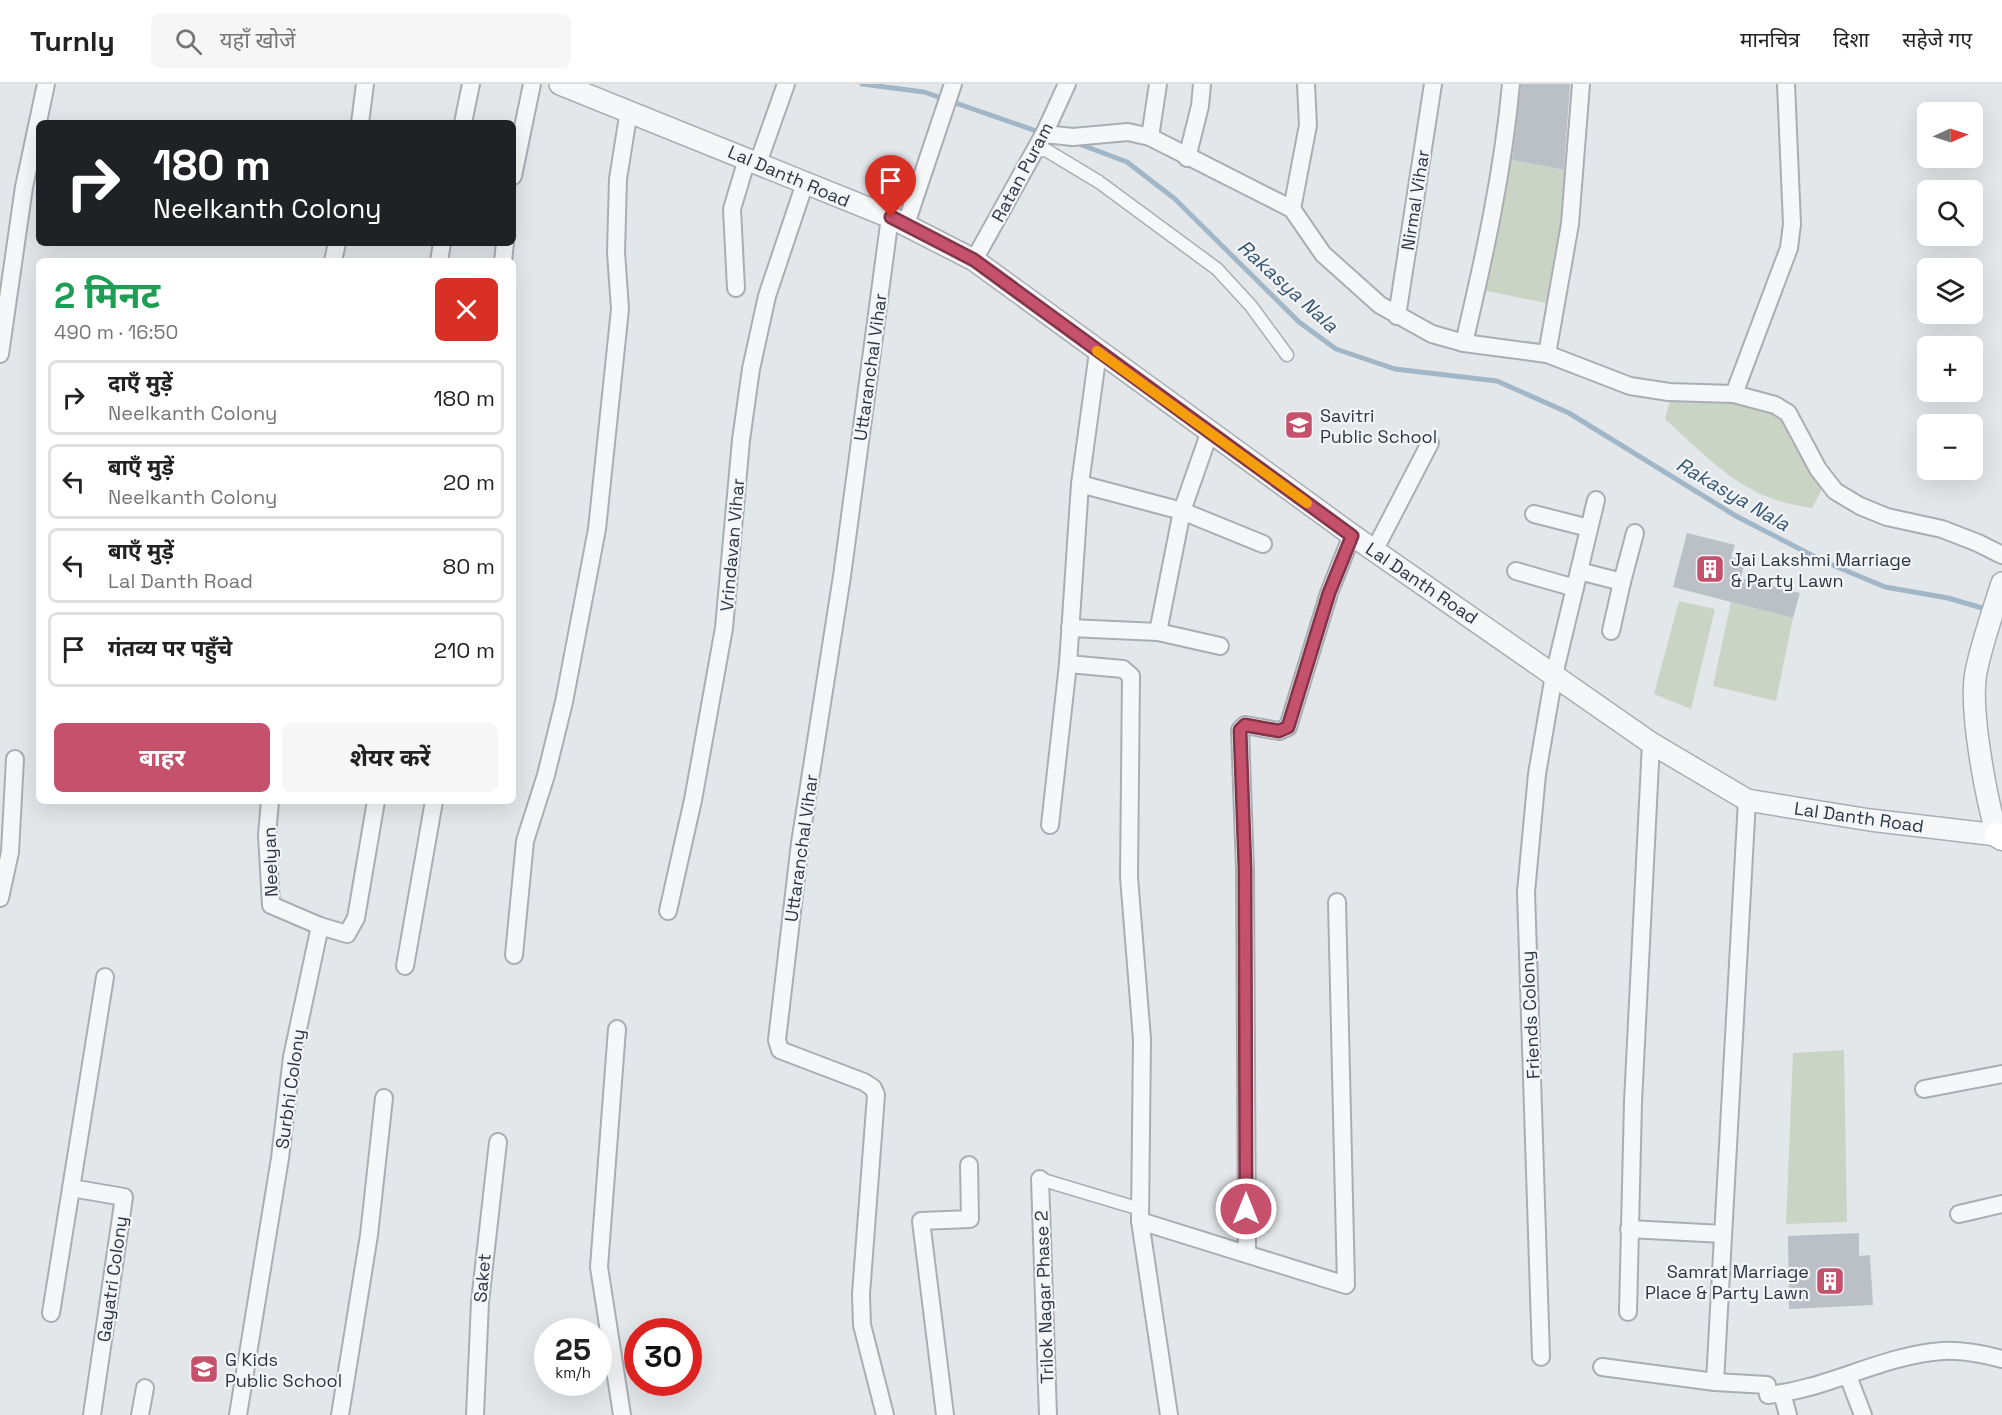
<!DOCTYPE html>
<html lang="hi">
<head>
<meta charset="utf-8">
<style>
  :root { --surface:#fff; --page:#f6f6f6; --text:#222; --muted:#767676; --line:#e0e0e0; --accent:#c6516c }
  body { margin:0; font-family:"Space Grotesk","Noto Sans Devanagari",sans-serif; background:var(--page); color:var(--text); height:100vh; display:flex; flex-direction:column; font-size:22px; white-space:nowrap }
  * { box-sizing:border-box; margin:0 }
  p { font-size:20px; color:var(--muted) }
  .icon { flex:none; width:33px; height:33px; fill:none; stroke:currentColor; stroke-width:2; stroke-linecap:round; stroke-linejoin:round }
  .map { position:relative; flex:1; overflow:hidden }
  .panel { position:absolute; left:36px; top:174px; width:480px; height:546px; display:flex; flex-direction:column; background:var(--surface); border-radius:9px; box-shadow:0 6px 24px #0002 }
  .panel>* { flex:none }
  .guide { position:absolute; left:36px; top:36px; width:480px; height:126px; border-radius:9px; box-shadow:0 6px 24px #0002; background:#202124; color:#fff; overflow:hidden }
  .needle { width:39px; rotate:87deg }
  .controls { position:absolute; left:1917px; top:18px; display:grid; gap:12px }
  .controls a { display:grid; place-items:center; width:66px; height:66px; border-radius:9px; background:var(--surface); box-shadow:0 6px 24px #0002; font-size:30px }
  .speed { position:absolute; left:534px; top:1234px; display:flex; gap:12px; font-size:30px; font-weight:700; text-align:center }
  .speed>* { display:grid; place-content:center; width:78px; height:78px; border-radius:50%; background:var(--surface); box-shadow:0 6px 24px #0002; line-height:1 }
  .speed small { font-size:15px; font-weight:400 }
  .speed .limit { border:9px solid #d22; background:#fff; color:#111 }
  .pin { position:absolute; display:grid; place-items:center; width:51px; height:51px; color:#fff; margin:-62px -26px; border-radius:50% 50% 50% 0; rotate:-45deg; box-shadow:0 0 6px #0007 }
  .pin .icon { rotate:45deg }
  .me { position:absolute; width:66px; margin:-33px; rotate:0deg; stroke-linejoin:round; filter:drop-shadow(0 0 4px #0008) }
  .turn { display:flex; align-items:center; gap:21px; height:126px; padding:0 18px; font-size:27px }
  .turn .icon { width:78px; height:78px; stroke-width:2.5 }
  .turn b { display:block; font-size:42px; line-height:51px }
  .round { display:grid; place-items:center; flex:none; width:63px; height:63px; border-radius:9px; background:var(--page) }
  .headline { display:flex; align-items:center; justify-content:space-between; height:102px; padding:0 18px }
  h1 { font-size:36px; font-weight:700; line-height:45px; color:#1e9e55 }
  .cta { display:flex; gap:12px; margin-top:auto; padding:12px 18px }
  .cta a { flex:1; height:69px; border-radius:9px; background:var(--accent); color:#fff; font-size:24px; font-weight:700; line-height:69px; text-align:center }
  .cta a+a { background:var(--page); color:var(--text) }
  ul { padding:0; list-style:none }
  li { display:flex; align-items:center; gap:18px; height:75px; margin:0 12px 9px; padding:0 6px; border:3px solid var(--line); border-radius:9px }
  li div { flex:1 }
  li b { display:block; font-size:22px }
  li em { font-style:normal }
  header { display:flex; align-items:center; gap:36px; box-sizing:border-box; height:84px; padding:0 30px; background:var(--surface); border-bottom:2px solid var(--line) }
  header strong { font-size:28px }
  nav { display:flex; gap:33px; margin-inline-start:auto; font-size:21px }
  .search { width:420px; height:54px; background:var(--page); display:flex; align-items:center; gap:15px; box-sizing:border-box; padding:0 21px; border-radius:9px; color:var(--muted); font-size:22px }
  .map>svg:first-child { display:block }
  .green { fill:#cad4c5 }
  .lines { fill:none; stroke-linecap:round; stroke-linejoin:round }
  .stream { stroke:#a1b7c8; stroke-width:5 }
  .building { fill:#bbc0c7 }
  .pedestrian-casing { stroke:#a8aeb4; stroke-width:15 }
  .minor-casing { stroke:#a8aeb4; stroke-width:20 }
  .tertiary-casing { stroke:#a8aeb4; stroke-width:24 }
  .secondary-casing { stroke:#a8aeb4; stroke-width:27 }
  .pedestrian { stroke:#f6f7f9; stroke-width:12 }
  .minor { stroke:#f6f7f9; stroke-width:16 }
  .tertiary { stroke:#f6f7f9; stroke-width:21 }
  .secondary { stroke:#fff; stroke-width:24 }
  .route-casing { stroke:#813546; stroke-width:15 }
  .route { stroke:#c6516c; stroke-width:10 }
  .slow { stroke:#f59e0b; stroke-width:10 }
  .labels { text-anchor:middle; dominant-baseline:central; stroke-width:4.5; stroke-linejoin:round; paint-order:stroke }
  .street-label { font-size:18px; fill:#2c3642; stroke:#f3f5f8 }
  .poi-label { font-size:18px; fill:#2c3642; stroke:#f3f5f8; text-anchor:start }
  .water-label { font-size:20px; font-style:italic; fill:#385773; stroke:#f3f5f8 }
</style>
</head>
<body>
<header>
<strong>Turnly</strong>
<div class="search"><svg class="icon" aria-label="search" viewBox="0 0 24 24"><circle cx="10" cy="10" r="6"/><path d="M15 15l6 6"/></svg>यहाँ खोजें</div>
<nav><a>मानचित्र</a><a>दिशा</a><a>सहेजे गए</a></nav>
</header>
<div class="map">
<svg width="2002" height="1331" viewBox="0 0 2002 1331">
  <rect width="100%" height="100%" fill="#e3e7ea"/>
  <g class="green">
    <path d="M1508,75L1567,87L1563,150L1550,220L1483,206Z"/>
    <path d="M1671,313C1714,314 1747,317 1787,334L1822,405L1812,424C1743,415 1714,379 1665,335Z"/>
    <path d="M1679,517L1715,525L1691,625L1654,610Z"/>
    <path d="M1731,518L1793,534L1776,617L1713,602Z"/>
    <path d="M1844,966L1847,1138L1786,1140L1793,969Z"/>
  </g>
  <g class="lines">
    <g class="stream">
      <path d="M862,0L924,8L1042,49"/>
      <path d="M1074,58L1127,78L1175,115L1299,238L1336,265L1395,285L1497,297L1569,329L1736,432L1823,477L1885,503L1948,514L1989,526"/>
    </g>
  </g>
  <g class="building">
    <path d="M1521,0H1570L1564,86L1512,76Z"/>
    <path d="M1687,449L1735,461L1731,473L1745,477L1741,494L1800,509L1793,534L1673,503Z"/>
    <path d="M1859,1149V1172L1870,1171L1873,1221L1789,1225L1788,1152Z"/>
  </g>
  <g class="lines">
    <g class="pedestrian-casing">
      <g id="pedestrian">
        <path d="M1034,67L1046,66L1099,98L1217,185L1251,222L1287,271"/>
        <path d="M1040,1095L1140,1125"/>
      </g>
    </g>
    <g class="minor-casing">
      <g id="minor">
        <path d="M360,39L365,0"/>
        <path d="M463,39L471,0"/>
        <path d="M1044,50L1073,53L1128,48L1150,53L1292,125L1323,170L1380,221L1432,250L1464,259L1547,270L1630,302L1669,308L1734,310L1775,321L1788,329L1818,385L1835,407L1860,422L1887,433L1942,445L1978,459L2002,471"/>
        <path d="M1150,53L1158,0"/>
        <path d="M1187,74L1200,22L1202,0"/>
        <path d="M758,79L786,0"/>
        <path d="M513,92L532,0"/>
        <path d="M1292,125L1308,41L1306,0"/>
        <path d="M906,140L953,0"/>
        <path d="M974,176L1044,50L1067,0"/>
        <path d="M333,177L337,159"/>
        <path d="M439,177L442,159"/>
        <path d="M503,177L505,159"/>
        <path d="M736,204L732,125L747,75"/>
        <path d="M1397,232L1433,0"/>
        <path d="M1464,259C1484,174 1503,88 1511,0"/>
        <path d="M0,270L24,103L46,0"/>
        <path d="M1547,270L1570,140L1581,0"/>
        <path d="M1734,310L1789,164L1792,140L1786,0"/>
        <path d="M1080,400L1182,427L1263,460"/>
        <path d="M1534,430L1589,444"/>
        <path d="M1374,467L1430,359"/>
        <path d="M1516,487L1575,504"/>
        <path d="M1579,487L1622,498L1611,547"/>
        <path d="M1622,498L1635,449"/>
        <path d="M1070,544L1158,548L1182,427L1210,347"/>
        <path d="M1158,548L1220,562"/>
        <path d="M1068,580L1123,585L1131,592L1129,793L1142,955L1140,1137L1169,1331"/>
        <path d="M270,717L267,751L271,821L320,842"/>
        <path d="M1050,741L1068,580L1080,400L1098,268"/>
        <path d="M0,814L10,768L15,675"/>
        <path d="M668,827L693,716L724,544L741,356L751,285L767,212L805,99"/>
        <path d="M514,871L525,757L546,691L564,618L597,445L620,225L616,168L618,95L629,26"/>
        <path d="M405,882L434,717"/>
        <path d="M617,945L599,1183L622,1331"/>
        <path d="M1924,1005L2002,990"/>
        <path d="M1040,1095L1048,1331"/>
        <path d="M71,1104L124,1113L92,1331"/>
        <path d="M1959,1130L2002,1120"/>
        <path d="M1140,1137L1346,1201L1337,818"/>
        <path d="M1629,1145L1723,1150"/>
        <path d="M1247,1170L1245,785L1240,646L1245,641L1279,647L1288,643L1329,509L1352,451"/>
        <path d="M1628,1228L1633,1018L1651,659"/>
        <path d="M51,1229L105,893"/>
        <path d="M1541,1273L1526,808L1537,690L1554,591L1596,416"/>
        <path d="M1602,1283L1715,1298L1767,1301L1768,1311C1828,1305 1883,1271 1943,1267C1963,1266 1983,1270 2002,1275"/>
        <path d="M1848,1292L1863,1331"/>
        <path d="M1715,1298L1747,716"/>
        <path d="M1782,1309L1788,1331"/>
        <path d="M140,1331L145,1304"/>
        <path d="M238,1331L280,1074L292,973L320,842L347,850L356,834L376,717"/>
        <path d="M340,1331L369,1151L384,1014"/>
        <path d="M475,1331L480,1218L498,1058"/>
        <path d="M885,1331L862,1241L861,1210L876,1011L873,1004L864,998L780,966L777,956L800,759L842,492L890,133"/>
        <path d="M945,1331L921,1137L970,1135L969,1081"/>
      </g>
    </g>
    <g class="tertiary-casing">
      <path id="tertiary" d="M560,0L890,133L974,176L1352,451L1651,659L1747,716L1870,736L1997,751C1986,713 1969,625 1976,588C1982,558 1993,528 2002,499"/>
    </g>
    <g class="secondary-casing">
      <path id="secondary" d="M1997,751L2002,754"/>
    </g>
    <use href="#pedestrian" class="pedestrian"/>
    <use href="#minor" class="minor"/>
    <use href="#tertiary" class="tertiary"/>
    <use href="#secondary" class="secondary"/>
  </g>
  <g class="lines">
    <g class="route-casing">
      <path id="route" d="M891,133L974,176L1352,452L1329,509L1288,643L1279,647L1245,641L1240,646L1245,785L1246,1125"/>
    </g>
    <use href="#route" class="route"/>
    <path class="slow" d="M1097,267L1307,419"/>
  </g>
  <defs>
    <g id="school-square" transform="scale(1.5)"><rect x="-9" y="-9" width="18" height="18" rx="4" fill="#c6516c" stroke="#f3f5f8"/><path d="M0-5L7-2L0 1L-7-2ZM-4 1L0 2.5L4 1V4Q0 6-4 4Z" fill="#fff"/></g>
    <g id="building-square" transform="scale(1.5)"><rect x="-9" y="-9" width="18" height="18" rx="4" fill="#c6516c" stroke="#f3f5f8"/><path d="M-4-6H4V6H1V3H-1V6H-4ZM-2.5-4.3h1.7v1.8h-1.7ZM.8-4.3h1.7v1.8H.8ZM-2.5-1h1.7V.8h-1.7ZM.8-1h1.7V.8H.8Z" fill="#fff"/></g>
  </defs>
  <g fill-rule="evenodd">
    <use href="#school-square" x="1299" y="341"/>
    <use href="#building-square" x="1710" y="485"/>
    <use href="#building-square" x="1830" y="1197"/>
    <use href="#school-square" x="204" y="1285"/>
  </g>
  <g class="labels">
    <g class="street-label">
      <text transform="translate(1022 88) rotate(-62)">Ratan Puram</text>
      <text transform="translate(789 92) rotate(23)">Lal Danth Road</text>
      <text transform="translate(1415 116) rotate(-81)">Nirmal Vihar</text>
      <text transform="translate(870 283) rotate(-82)">Uttaranchal Vihar</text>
      <text transform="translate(732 461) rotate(-85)">Vrindavan Vihar</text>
      <text transform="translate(1422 499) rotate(34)">Lal Danth Road</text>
      <text transform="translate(1859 733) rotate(8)">Lal Danth Road</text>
      <text transform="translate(801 764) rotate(-82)">Uttaranchal Vihar</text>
      <text transform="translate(270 778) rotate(-92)">Neelyan</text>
      <text transform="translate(1530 931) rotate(-93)">Friends Colony</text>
      <text transform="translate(290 1005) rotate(-82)">Surbhi Colony</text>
      <text transform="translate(482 1194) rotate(-85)">Saket</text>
      <text transform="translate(112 1195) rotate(-82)">Gayatri Colony</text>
      <text transform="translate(1044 1213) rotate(-92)">Trilok Nagar Phase 2</text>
    </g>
    <g class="poi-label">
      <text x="1320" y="331">Savitri<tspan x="1320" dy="21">Public School</tspan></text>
      <text x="1731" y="475">Jai Lakshmi Marriage<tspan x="1731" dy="21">&amp; Party Lawn</tspan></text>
      <text x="1809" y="1187" text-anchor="end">Samrat Marriage<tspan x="1809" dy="21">Place &amp; Party Lawn</tspan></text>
      <text x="225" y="1275">G Kids<tspan x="225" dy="21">Public School</tspan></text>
    </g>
    <g class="water-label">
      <text transform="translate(1288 202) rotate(42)">Rakasya Nala</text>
      <text transform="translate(1733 410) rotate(30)">Rakasya Nala</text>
    </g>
  </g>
</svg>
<div class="controls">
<a><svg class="needle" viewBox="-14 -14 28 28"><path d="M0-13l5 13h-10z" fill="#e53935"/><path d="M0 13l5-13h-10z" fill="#767676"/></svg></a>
<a><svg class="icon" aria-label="search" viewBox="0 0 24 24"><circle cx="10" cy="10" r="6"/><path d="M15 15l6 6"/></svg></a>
<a><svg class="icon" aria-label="layers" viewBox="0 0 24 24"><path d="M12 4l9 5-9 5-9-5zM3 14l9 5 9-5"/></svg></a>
<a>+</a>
<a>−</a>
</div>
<div class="speed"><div>25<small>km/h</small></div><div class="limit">30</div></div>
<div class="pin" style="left:891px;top:133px;background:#d93025"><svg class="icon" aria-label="arrive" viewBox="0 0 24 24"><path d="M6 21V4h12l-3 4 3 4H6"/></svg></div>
<svg class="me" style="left:1246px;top:1125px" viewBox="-20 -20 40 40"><circle r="17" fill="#c6516c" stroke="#fff" stroke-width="3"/><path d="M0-11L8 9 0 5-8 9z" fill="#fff"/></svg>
<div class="guide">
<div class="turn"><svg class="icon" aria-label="right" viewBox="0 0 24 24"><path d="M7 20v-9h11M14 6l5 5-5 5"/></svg><div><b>180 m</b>Neelkanth Colony</div></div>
</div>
<section class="panel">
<div class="headline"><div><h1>2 मिनट</h1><p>490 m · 16:50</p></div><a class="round" style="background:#d93025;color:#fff"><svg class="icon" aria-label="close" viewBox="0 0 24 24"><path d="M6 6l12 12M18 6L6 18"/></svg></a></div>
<ul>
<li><svg class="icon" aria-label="right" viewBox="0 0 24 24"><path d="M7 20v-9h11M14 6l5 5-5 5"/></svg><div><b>दाएँ मुड़ें</b><p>Neelkanth Colony</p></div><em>180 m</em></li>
<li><svg class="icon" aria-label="left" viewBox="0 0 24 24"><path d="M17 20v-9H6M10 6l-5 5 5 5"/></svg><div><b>बाएँ मुड़ें</b><p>Neelkanth Colony</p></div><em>20 m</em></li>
<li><svg class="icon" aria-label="left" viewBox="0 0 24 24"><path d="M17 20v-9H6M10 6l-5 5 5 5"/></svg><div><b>बाएँ मुड़ें</b><p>Lal Danth Road</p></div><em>80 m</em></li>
<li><svg class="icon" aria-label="arrive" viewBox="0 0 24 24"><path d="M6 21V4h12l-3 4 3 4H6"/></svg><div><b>गंतव्य पर पहुँचे</b></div><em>210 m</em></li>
</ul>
<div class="cta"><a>बाहर</a><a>शेयर करें</a></div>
</section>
</div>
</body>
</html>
